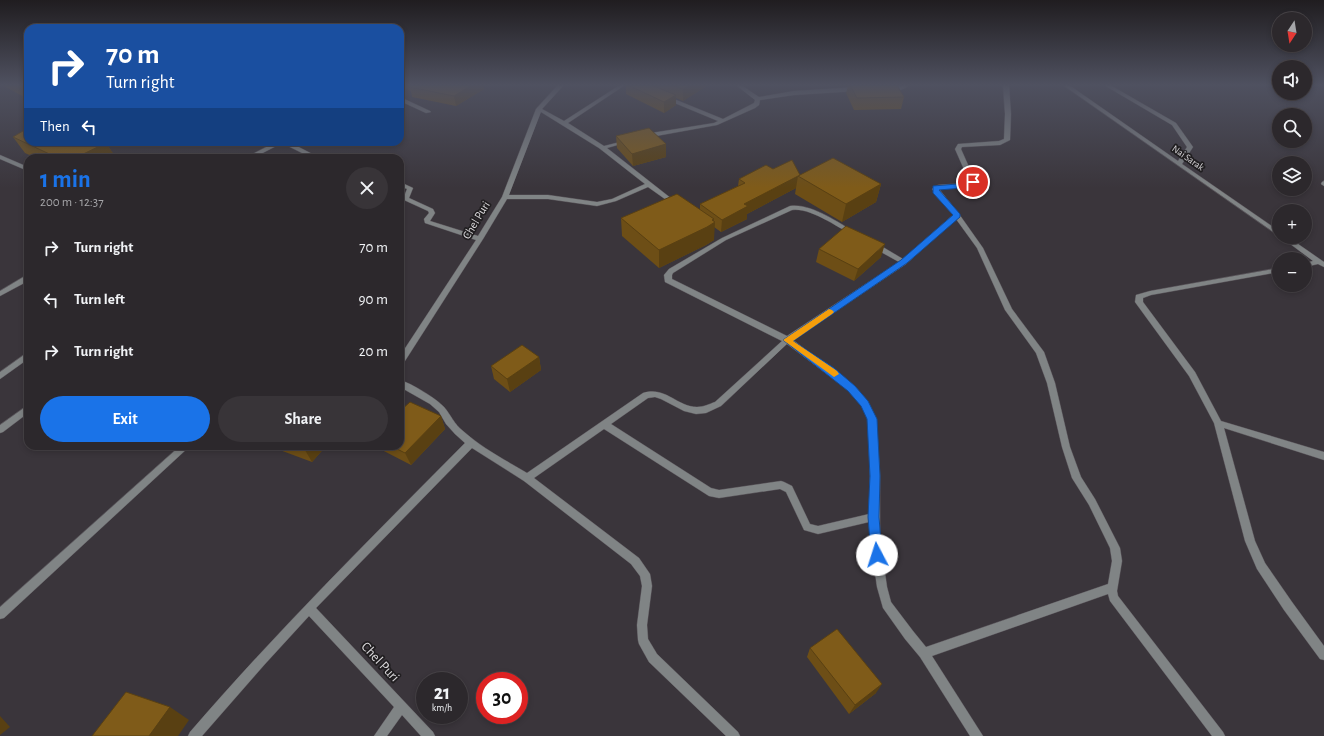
<!DOCTYPE html>
<html lang="en">
<head>
<meta charset="utf-8">
<style>
  :root { --surface:#2c282c; --page:#383438; --text:#f1f3f6; --muted:#a6a6a9; --line:#484448; --accent:#1a73e8 }
  body { margin:0; font-family:"Alegreya Sans",sans-serif; background:var(--page); color:var(--text); height:100vh; display:flex; flex-direction:column; font-size:15px; white-space:nowrap }
  * { box-sizing:border-box; margin:0 }
  p { font-size:13px; color:var(--muted) }
  .icon { flex:none; width:22px; height:22px; fill:none; stroke:currentColor; stroke-width:2; stroke-linecap:round; stroke-linejoin:round }
  .map { position:relative; flex:1; overflow:hidden }
  .panel { position:absolute; left:24px; top:154px; width:380px; height:296px; display:flex; flex-direction:column; background:var(--surface); border-radius:12px; box-shadow:0 2px 6px #0003,0 0 0 1px var(--line) }
  .panel>* { flex:none }
  .guide { position:absolute; left:24px; top:24px; width:380px; height:122px; border-radius:12px; box-shadow:0 2px 6px #0003,0 0 0 1px var(--line); background:#1a4fa0; color:#fff; overflow:hidden }
  .needle { width:26px; rotate:192deg }
  .fabs { position:absolute; left:1272px; top:12px; display:grid; gap:8px }
  .fabs a { display:grid; place-items:center; width:40px; height:40px; border-radius:50%; background:var(--surface); box-shadow:0 2px 6px #0003,0 0 0 1px var(--line); font-size:20px }
  .speed { position:absolute; left:416px; top:672px; display:flex; gap:8px; font-size:20px; font-weight:700; text-align:center }
  .speed>* { display:grid; place-content:center; width:52px; height:52px; border-radius:50%; background:var(--surface); box-shadow:0 2px 6px #0003,0 0 0 1px var(--line); line-height:1 }
  .speed small { font-size:10px; font-weight:400 }
  .speed .limit { border:6px solid #d22; background:#fff; color:#111 }
  .pin { position:absolute; display:grid; place-items:center; width:34px; height:34px; color:#fff; margin:-17px; border:2px solid #fff; border-radius:50%; box-shadow:0 1px 4px #0007 }
  .me { position:absolute; width:44px; margin:-22px; rotate:355deg; stroke-linejoin:round; filter:drop-shadow(0 0 3px #0008) }
  .turn { display:flex; align-items:center; gap:14px; height:84px; padding:0 16px; font-size:18px }
  .turn .icon { width:52px; height:52px; stroke-width:2.5 }
  .turn b { display:block; font-size:28px; line-height:34px }
  .then { display:flex; align-items:center; height:38px; padding:0 16px; background:#0003; gap:8px; font-size:15px }
  .round { display:grid; place-items:center; flex:none; width:42px; height:42px; border-radius:21px; background:var(--page) }
  .overview { display:flex; align-items:center; justify-content:space-between; height:68px; padding:0 16px }
  h1 { font-size:24px; font-weight:600; line-height:30px; color:var(--accent) }
  .action { display:flex; gap:8px; margin-top:auto; padding:8px 16px }
  .action a { flex:1; height:46px; border-radius:24px; background:var(--accent); color:#fff; font-size:16px; font-weight:600; line-height:46px; text-align:center }
  .action a+a { background:var(--page); color:var(--text) }
  ul { padding:0; list-style:none }
  li { display:flex; align-items:center; gap:12px; height:52px; padding:0 16px }
  li div { flex:1 }
  li b { display:block; font-size:15px }
  li em { font-style:normal }
  .map>svg:first-child { display:block }
  .lines { fill:none; stroke-linecap:round; stroke-linejoin:round }
  .street-casing { stroke:#575258; stroke-width:1 }
  .street { fill:#808485; fill-rule:evenodd }
  .wall { fill:#6d4e16 }
  .shaded-wall { fill:#594012 }
  .building { fill:#7f5b19; stroke:#594012 }
  .route { fill:#1a73e8; stroke:#114b97 }
  .slow { fill:#f59e0b }
  .labels { text-anchor:middle; dominant-baseline:central; stroke-width:3.5; stroke-linejoin:round; paint-order:stroke }
  .far-street-label { font-size:10px; fill:#d9d7da; stroke:#201e20 }
  .street-label { font-size:12px; fill:#d9d7da; stroke:#201e20 }
  .near-street-label { font-size:14px; fill:#d9d7da; stroke:#201e20 }
</style>
</head>
<body>
<div class="map">
<svg width="1324" height="736" viewBox="0 0 1324 736">
  <rect width="100%" height="100%" fill="#3a353b"/>
  <g class="lines">
    <g class="street-casing">
      <g id="street">
        <path d="M400,85H405L400,88Z"/>
        <path d="M558,85H564L542,109L564,121L620,85H625L568,123L604,146L628,140V142L607,148L677,203L676,204H672L648,187L616,201L597,206L548,199H507L483,239L403,364L400,365V356L476,240L425,223L424,219L429,213L428,211L404,200L403,199L407,189L400,186V182L413,188L409,198L433,209L435,213L430,221L478,236L502,197L536,109ZM541,112L599,148L645,184L612,199L597,202L548,195H509Z"/>
        <path d="M736,85H741L759,97L794,91L857,87L860,89L857,91L794,95L760,100L759,105L755,108L717,125L645,138L642,136L645,134L714,123L718,121L665,99V97H669L723,119L754,103L755,100Z"/>
        <path d="M903,85H909C904,90 894,93 887,89C892,86 898,88 903,85Z"/>
        <path d="M1003,85H1009L1011,114L1010,140L1000,145L962,147L961,149L976,183L971,187L939,189L959,214L983,248L1012,309L1044,352L1055,383L1070,447L1081,477L1095,499L1120,548L1122,561L1117,591L1118,596L1223,732L1225,736H1212L1110,601L1108,594L932,656L983,736H970L920,657L905,639L883,608L877,587L870,538L869,522L818,534L804,530L786,492L780,489L719,498L709,496L604,429L534,478L639,558L650,574L652,586L647,625L648,639L657,654L738,732L740,736H726L649,662L639,644L638,640L637,625L642,586L640,576L631,564L524,481L472,448L316,608L433,732L435,736H421L402,715L387,736H374L394,707L309,616L265,664L202,736H188L190,732C277,631 371,538 465,443L455,434L446,424L439,412L430,404L400,387V380C411,383 437,399 444,407C451,415 454,424 463,431C482,448 505,460 527,473L643,393C666,386 677,407 697,407C704,407 709,404 715,402L782,341L665,282L664,275L669,269L722,238L790,206C811,203 837,222 855,232V234H851C836,226 809,207 792,210L726,240L673,273L672,275V279L787,336L899,262L872,247V243H876L903,259L953,215L932,189L938,185L970,183L955,149L958,144L999,141L1004,139L1005,114ZM956,219L977,248L1005,310L1036,353L1047,383L1062,447L1072,478L1089,505L1110,548L1112,561L1108,584L926,647L913,631L891,602L887,587L880,538V476L876,419L868,402L854,386L793,340L906,264ZM787,344L848,390L862,406L868,419L870,476L869,514L818,526L810,524L792,486L784,482L781,481L719,490L711,488L611,424L648,398L655,397L661,399L684,411L696,414L706,413L721,406Z"/>
        <path d="M1063,85H1069L1178,161L1187,147L1172,125L1104,85H1110L1176,123L1193,147L1182,164L1279,231V236Z"/>
        <path d="M400,97L430,111L431,112L426,113L400,101Z"/>
        <path d="M276,142H289L320,158H312L282,143L253,158H245Z"/>
        <path d="M0,155L28,167V171L0,159Z"/>
        <path d="M1324,181V186L1321,184L1322,182Z"/>
        <path d="M1281,237H1288L1324,262V267L1318,264L1305,267V263L1313,261Z"/>
        <path d="M1279,268V272L1151,295L1143,298V302L1195,372L1221,421L1324,452V460L1224,428L1255,541L1265,563L1292,602L1324,646V660L1320,659L1284,610L1257,569L1245,541L1214,423L1189,376L1135,302L1136,295L1150,291Z"/>
        <path d="M25,276H28V281L0,296V291Z"/>
        <path d="M28,352V359L0,379V372Z"/>
        <path d="M28,405V413L3,432L0,433V425Z"/>
        <path d="M180,446H190L4,618L0,619V607Z"/>
      </g>
    </g>
    <use href="#street" class="street"/>
  </g>
  <g class="wall">
    <path d="M2,85H28V99Z"/>
    <path d="M402,85H483L484,89L456,106L412,97L411,91L403,88Z"/>
    <path d="M626,85H708L683,101L676,98V105L664,113L626,94Z"/>
    <path d="M830,85H897L904,97L901,109L854,110L846,93L848,86H831Z"/>
    <path d="M616,136L666,157L633,166L617,148Z"/>
    <path d="M13,137L105,143H106L116,158H36L25,153Z"/>
    <path d="M773,169L800,175L881,184L876,202L842,222L795,194L796,188L747,214V219L721,232L714,227V240L706,245L659,268L622,236L621,218L700,209V204L738,186L739,179Z"/>
    <path d="M819,249L881,257L854,281L816,262Z"/>
    <path d="M539,357L541,370L510,392L494,379L491,366Z"/>
    <path d="M441,416L445,429L411,465L380,449L378,446H400Z"/>
    <path d="M269,446H326L312,462Z"/>
    <path d="M810,648L876,693L849,714L807,657Z"/>
  </g>
  <g class="shaded-wall">
    <path d="M472,85H483L484,89L456,106L454,96Z"/>
    <path d="M690,85H708L683,101V89Z"/>
    <path d="M676,95V105L664,113V102Z"/>
    <path d="M90,142H106L99,147L106,143L116,158H75Z"/>
    <path d="M666,144V157L633,166L632,154Z"/>
    <path d="M800,175L798,176L796,188L747,214V219L721,232L722,220L744,204Z"/>
    <path d="M881,184L876,202L842,222L846,204Z"/>
    <path d="M714,219V223L715,222L714,240L706,245L659,268V250Z"/>
    <path d="M885,244L881,257L854,281L858,269Z"/>
    <path d="M539,357L541,370L510,392L507,379Z"/>
    <path d="M441,416L445,429L411,465L405,453Z"/>
    <path d="M308,446H326L312,462L305,450Z"/>
    <path d="M882,684L876,693L849,714L855,705Z"/>
    <path d="M170,707L189,720L178,736H149Z"/>
    <path d="M0,716L10,727L0,735Z"/>
  </g>
  <g class="building">
    <path d="M14,85H28V93Z"/>
    <path d="M412,85H472L454,96L409,87Z"/>
    <path d="M628,85H651L676,95L664,102Z"/>
    <path d="M671,85H690L683,89Z"/>
    <path d="M850,85H897L904,97L857,98Z"/>
    <path d="M28,128V142H103L106,143L75,158H58L13,137Z"/>
    <path d="M649,128L666,144L632,154L616,136Z"/>
    <path d="M833,158L881,184L846,204L798,176Z"/>
    <path d="M792,160L800,175L744,204L748,206L722,220L700,204L745,183L739,179L766,165L773,169Z"/>
    <path d="M677,194L714,219L712,220L715,222L707,227L659,250L621,218Z"/>
    <path d="M846,226L885,244L858,269L819,249Z"/>
    <path d="M522,345L539,357L507,379L491,366Z"/>
    <path d="M410,402L441,416L405,453L391,446H400V411Z"/>
    <path d="M293,446H308L305,450Z"/>
    <path d="M837,629L882,684L855,705L810,648Z"/>
    <path d="M126,692L170,707L149,736H92Z"/>
  </g>
  <linearGradient id="sky" x2="0" y2="1"><stop stop-color="#201d20"/><stop offset="0.45" stop-color="#4f5160"/><stop offset="1" stop-color="#4f5160" stop-opacity="0"/></linearGradient>
  <rect width="1324" height="188" fill="url(#sky)"/>
  <path class="route" d="M973,180L976,182L973,187L939,190L960,214V217L907,263L793,341L834,368L855,386L868,401L877,419L880,476L879,517L882,555L881,559L877,560L873,559L871,555L868,517L870,476L867,419L861,406L848,391L783,340L901,260L953,215L933,193V186L969,183Z"/>
  <path class="slow" d="M829,309L832,310L834,312L832,314L793,341L837,371L839,374L834,377L783,340Z"/>
  <g class="labels">
    <g class="far-street-label">
      <text transform="translate(1188 158) rotate(35)">Nai Sarak</text>
    </g>
    <g class="street-label">
      <text transform="translate(476 220) rotate(-59)">Chel Puri</text>
    </g>
    <g class="near-street-label">
      <text transform="translate(380 662) rotate(47)">Chel Puri</text>
    </g>
  </g>
</svg>
<div class="fabs">
<a><svg class="needle" viewBox="-14 -14 28 28"><path d="M0-13l5 13h-10z" fill="#e53935"/><path d="M0 13l5-13h-10z" fill="#a6a6a9"/></svg></a>
<a><svg class="icon" aria-label="sound" viewBox="0 0 24 24"><path d="M4 9h4l5-4v14l-5-4H4zM17 9q2 3 0 6"/></svg></a>
<a><svg class="icon" aria-label="search" viewBox="0 0 24 24"><circle cx="10" cy="10" r="6"/><path d="M15 15l6 6"/></svg></a>
<a><svg class="icon" aria-label="layers" viewBox="0 0 24 24"><path d="M12 4l9 5-9 5-9-5zM3 14l9 5 9-5"/></svg></a>
<a>+</a>
<a>−</a>
</div>
<div class="speed"><div>21<small>km/h</small></div><div class="limit">30</div></div>
<div class="pin" style="left:973px;top:182px;background:#d93025"><svg class="icon" aria-label="arrive" viewBox="0 0 24 24"><path d="M6 21V4h12l-3 4 3 4H6"/></svg></div>
<svg class="me" style="left:877px;top:555px" viewBox="-20 -20 40 40"><circle r="19" fill="#fff"/><path d="M0-13L10 11 0 6-10 11z" fill="#1a73e8"/></svg>
<div class="guide">
<div class="turn"><svg class="icon" aria-label="right" viewBox="0 0 24 24"><path d="M7 20v-9h11M14 6l5 5-5 5"/></svg><div><b>70 m</b>Turn right</div></div>
<div class="then">Then<svg class="icon" aria-label="left" viewBox="0 0 24 24"><path d="M17 20v-9H6M10 6l-5 5 5 5"/></svg></div>
</div>
<section class="panel">
<div class="overview"><div><h1>1 min</h1><p>200 m · 12:37</p></div><a class="round"><svg class="icon" aria-label="close" viewBox="0 0 24 24"><path d="M6 6l12 12M18 6L6 18"/></svg></a></div>
<ul>
<li><svg class="icon" aria-label="right" viewBox="0 0 24 24"><path d="M7 20v-9h11M14 6l5 5-5 5"/></svg><div><b>Turn right</b></div><em>70 m</em></li>
<li><svg class="icon" aria-label="left" viewBox="0 0 24 24"><path d="M17 20v-9H6M10 6l-5 5 5 5"/></svg><div><b>Turn left</b></div><em>90 m</em></li>
<li><svg class="icon" aria-label="right" viewBox="0 0 24 24"><path d="M7 20v-9h11M14 6l5 5-5 5"/></svg><div><b>Turn right</b></div><em>20 m</em></li>
</ul>
<div class="action"><a>Exit</a><a>Share</a></div>
</section>
</div>
</body>
</html>
